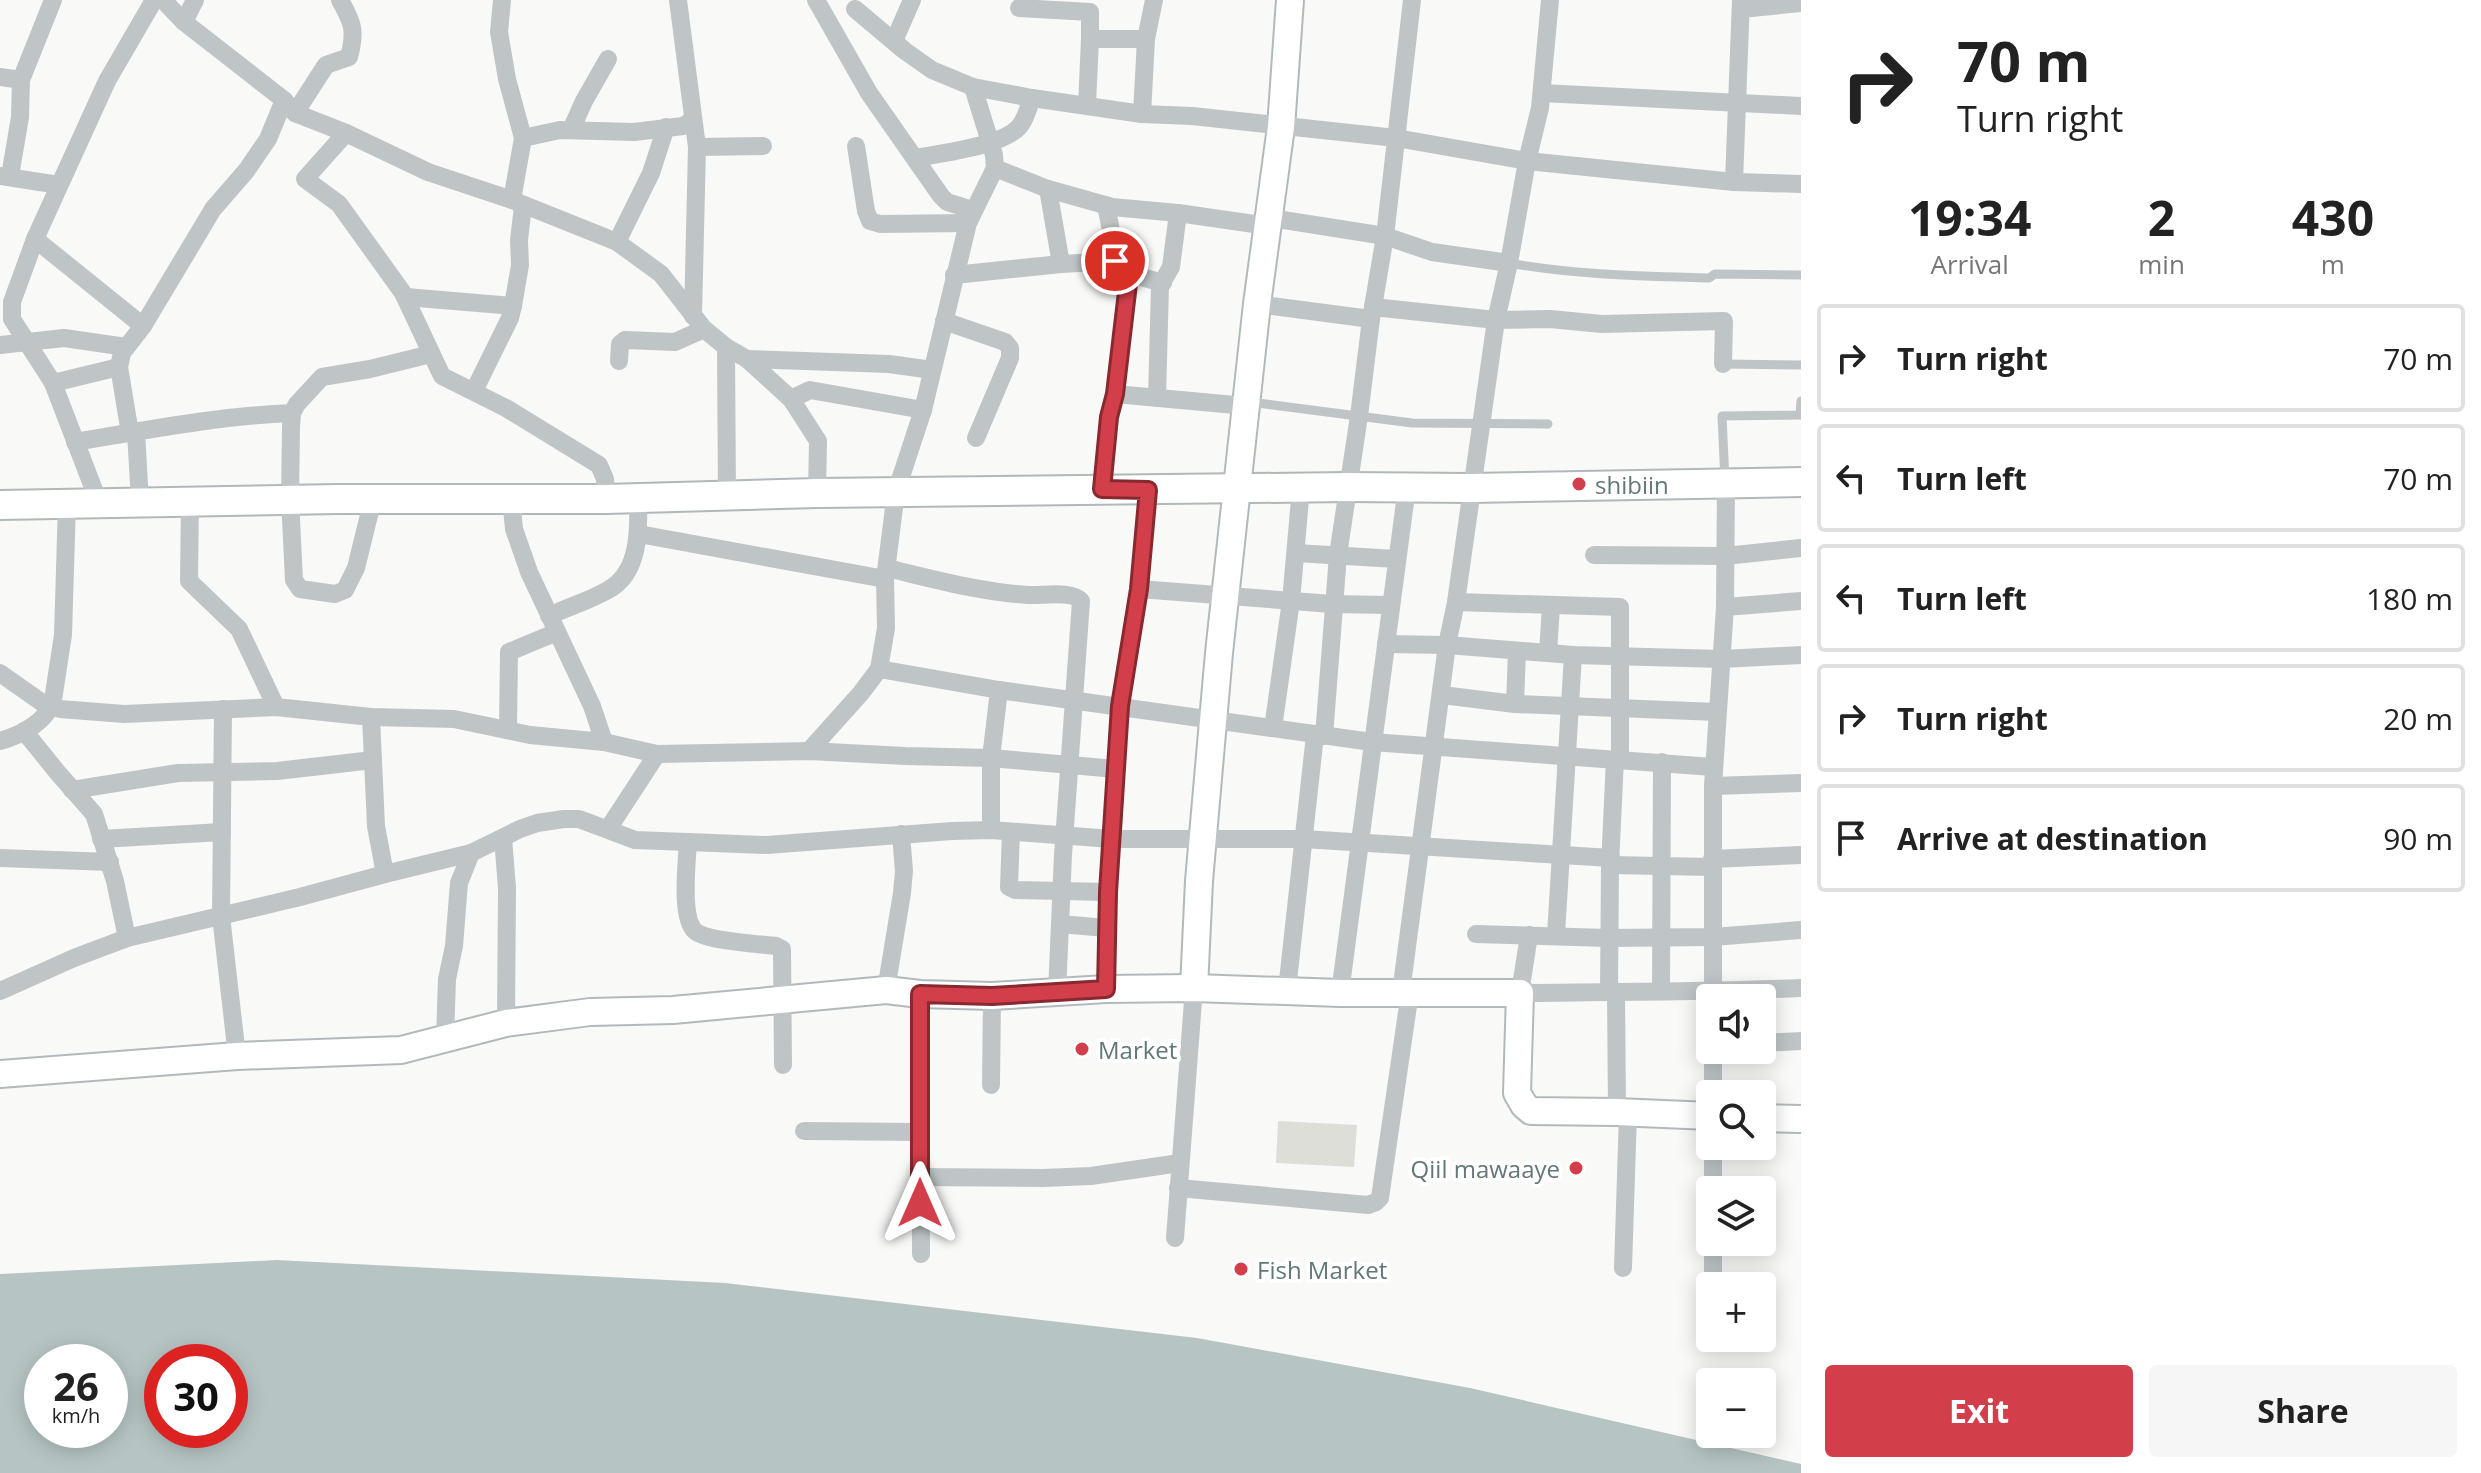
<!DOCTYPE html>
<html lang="en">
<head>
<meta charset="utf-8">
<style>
  :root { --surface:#fff; --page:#f6f6f6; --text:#222; --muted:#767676; --line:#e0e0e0; --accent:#d23f4a }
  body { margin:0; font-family:"Open Sans",sans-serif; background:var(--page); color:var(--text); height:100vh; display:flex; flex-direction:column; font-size:30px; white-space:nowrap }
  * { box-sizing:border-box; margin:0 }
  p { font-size:26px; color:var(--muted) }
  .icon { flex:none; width:44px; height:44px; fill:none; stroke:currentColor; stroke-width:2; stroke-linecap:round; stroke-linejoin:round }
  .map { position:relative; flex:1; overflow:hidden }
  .drawer { display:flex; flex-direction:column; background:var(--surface); width:680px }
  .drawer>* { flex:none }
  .top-card { background:#fff; color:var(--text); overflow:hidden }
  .buttons { position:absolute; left:1696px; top:984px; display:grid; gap:16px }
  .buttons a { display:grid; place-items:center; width:80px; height:80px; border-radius:8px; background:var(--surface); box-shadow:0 4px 20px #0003; font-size:40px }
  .speed { position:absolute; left:24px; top:1344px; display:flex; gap:16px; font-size:40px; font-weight:700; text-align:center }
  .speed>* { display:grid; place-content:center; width:104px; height:104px; border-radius:50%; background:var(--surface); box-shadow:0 4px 20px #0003; line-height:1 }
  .speed small { font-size:20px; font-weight:400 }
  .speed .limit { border:12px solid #d22; background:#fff; color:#111 }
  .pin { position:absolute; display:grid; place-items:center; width:68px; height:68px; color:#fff; margin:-34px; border:4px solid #fff; border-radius:50%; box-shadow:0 2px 8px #0007 }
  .me { position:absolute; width:88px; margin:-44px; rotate:0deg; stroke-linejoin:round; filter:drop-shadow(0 0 6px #0008) }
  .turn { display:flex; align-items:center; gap:28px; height:168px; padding:0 24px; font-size:36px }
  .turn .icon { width:104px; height:104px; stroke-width:2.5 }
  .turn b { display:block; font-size:56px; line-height:68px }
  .eta { display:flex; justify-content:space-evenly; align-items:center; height:136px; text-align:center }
  .eta b { font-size:48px; font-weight:700; line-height:56px }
  .action { display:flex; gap:16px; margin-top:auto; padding:16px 24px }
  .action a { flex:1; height:92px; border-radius:8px; background:var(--accent); color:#fff; font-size:32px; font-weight:700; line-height:92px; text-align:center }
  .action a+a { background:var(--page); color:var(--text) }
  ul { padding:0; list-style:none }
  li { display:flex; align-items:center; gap:24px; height:108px; margin:0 16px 12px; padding:0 8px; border:4px solid var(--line); border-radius:8px }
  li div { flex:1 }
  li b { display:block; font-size:30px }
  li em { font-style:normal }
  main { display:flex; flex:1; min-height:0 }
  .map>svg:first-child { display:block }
  .green { fill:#dcded7 }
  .water { fill:#b6c5c4; fill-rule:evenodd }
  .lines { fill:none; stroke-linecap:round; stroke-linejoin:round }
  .secondary-casing { stroke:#b1babb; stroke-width:30 }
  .primary-casing { stroke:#b1b8b9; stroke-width:32 }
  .lane { stroke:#bfc5c6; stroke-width:9 }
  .street { stroke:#bfc5c6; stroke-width:18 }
  .secondary { stroke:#fff; stroke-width:26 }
  .primary { stroke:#fff; stroke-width:28 }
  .route-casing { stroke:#882930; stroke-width:20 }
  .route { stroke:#d23f4a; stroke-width:14 }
  .poi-dot { fill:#d23f4a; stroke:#fff; stroke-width:3 }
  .labels { text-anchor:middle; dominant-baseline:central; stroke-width:8; stroke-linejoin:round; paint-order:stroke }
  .poi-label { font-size:24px; fill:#637779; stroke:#fff; text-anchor:start }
</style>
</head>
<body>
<main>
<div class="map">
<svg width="1801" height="1473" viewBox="0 0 1801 1473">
  <rect width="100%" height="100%" fill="#f9f9f8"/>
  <path class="green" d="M1278,1121L1357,1125L1354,1167L1276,1163Z"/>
  <path class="water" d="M277,1260L725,1283L1197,1338L1470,1388L1801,1464V1473H0V1274ZM42,1362H110V1430H42ZM162,1362H230V1430H162Z"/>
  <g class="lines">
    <g class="secondary-casing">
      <g id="secondary">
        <path d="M1194,988L1199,881L1219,653L1257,304L1281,127L1290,0"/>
        <path d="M0,1074L237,1056L401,1050L506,1023L590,1012L673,1010L886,990L920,994L992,996L1106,989L1194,988L1340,993H1520L1517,1093L1524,1105L1531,1111L1617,1112L1710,1116"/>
        <path d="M1762,1118L1801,1119"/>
      </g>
    </g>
    <g class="primary-casing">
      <path id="primary" d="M0,505L338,499H606L817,493L1348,487L1471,488L1801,482"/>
    </g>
    <g class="lane">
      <path d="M1509,263C1575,275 1642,276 1709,278L1715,274L1801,275"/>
      <path d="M1723,364L1801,365"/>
      <path d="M1250,402L1412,423L1548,424"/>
      <path d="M1725,481L1722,416L1800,415L1801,401"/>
    </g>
    <g class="street">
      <path d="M163,0L184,22L284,100L295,113L346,133L428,172L512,200L617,242L661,274L704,329L726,347L747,359L791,399L818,441L817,493"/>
      <path d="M502,0L499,32L507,79L523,138L512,200"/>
      <path d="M678,0L697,147L693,316"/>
      <path d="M816,0L869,93L941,196L947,202L973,210"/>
      <path d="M1019,8L1090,12V39"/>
      <path d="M855,9L905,51L932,70L973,87L1032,98L1142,114L1192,116L1396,138L1527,161L1734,182L1801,184"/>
      <path d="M1741,9L1801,3"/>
      <path d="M184,22L195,0"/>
      <path d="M894,41L912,0"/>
      <path d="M0,77L21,80"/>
      <path d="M1542,93L1801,106"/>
      <path d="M1087,105L1090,39H1146"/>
      <path d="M295,113L326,65L349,57C356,31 353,23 340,0"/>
      <path d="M1142,114L1146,39L1154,0"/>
      <path d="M571,130L584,101L608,59"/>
      <path d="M346,133L305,179L339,204L403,293L442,376L506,408L599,465L605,479L606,499"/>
      <path d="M523,138L560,130L634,132L683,126L693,120"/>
      <path d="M856,146L866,211L870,221L880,224L968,223"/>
      <path d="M697,147L763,146"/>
      <path d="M916,158C942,153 1002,146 1019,127C1026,119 1028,108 1032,98"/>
      <path d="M995,168L1048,189L1112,207L1178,213L1268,226"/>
      <path d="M0,176L59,185"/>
      <path d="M10,176L20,117L21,80L53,0"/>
      <path d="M1734,182L1741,0"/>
      <path d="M1048,189L1061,264"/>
      <path d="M1106,205L1119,271L1163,283"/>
      <path d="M1270,218L1385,236L1432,252L1509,263"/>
      <path d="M35,239L143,326"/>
      <path d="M617,242L651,173L666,127"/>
      <path d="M954,275L1061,264L1115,261"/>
      <path d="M406,297L513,306L520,265L519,240L523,206"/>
      <path d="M1257,304L1371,319"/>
      <path d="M1373,307L1496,320L1550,319L1602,324L1724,321L1723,364"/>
      <path d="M944,321L1005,342L1010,348V358L976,438"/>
      <path d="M0,345L64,338L126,347"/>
      <path d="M726,347L727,496"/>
      <path d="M747,359L889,364L932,370"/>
      <path d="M619,361L620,344L625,340L675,342L704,329"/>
      <path d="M53,383L119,367"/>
      <path d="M474,391L510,318L513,306"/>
      <path d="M1115,394L1246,406"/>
      <path d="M1157,398L1160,286L1171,267L1178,213"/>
      <path d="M791,399L810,390L923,410"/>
      <path d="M136,432L140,501"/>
      <path d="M130,433L119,367L122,353L143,326L213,209L246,171L268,139L284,100"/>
      <path d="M75,442C147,430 219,416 292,413"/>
      <path d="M1102,489L1109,417L1115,394L1129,275"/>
      <path d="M511,498L514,529L529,572L592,706L604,742"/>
      <path d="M373,499L356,568L345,590L335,594L300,589L294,580L290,499L291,427L292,413L297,404L322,377L370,369L431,354"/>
      <path d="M190,500L189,581L239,629L276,707"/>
      <path d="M99,503L53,383L12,319V302L35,239L107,81L154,0"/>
      <path d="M639,534L885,579"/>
      <path d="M1296,553L1396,559"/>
      <path d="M1594,555L1725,556L1801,548"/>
      <path d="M887,568C933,579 980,592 1028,595C1042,596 1072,590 1081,601L1063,855L1057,993"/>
      <path d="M1139,589L1332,604L1390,605"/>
      <path d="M1456,602L1620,607V759"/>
      <path d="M1725,607L1801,601"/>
      <path d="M549,616C568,607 589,601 608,590C640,573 639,529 638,498"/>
      <path d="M1386,644L1447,645L1573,655L1722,659L1801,655"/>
      <path d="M1548,653L1551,606"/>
      <path d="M879,669L999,690L1372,742L1713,767"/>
      <path d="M0,673L44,704L60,709L124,714L276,707L371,717L454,719L530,735L604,742L657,754L809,751L905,756L991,758L1116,769"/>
      <path d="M1442,695L1515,704L1717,712"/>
      <path d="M1515,704L1517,651"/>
      <path d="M223,709L221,916L237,1056"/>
      <path d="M371,717L376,826L385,874"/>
      <path d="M1273,728L1291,601L1301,488"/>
      <path d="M508,730L509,652L557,632"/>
      <path d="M24,731L58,773L94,814L115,881L127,938"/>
      <path d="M1324,736L1338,555L1359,416L1371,319L1385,236L1412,0"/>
      <path d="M0,741C21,735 47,722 53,700L63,635L67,503"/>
      <path d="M809,751L861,693L879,669L886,628L885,579L896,492L923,410L968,223L995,168L994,155L973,87"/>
      <path d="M1713,786L1801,783"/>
      <path d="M72,790L178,773L277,771L373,760"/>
      <path d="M608,829L657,754"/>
      <path d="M991,830V758L999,690"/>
      <path d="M1011,832L1009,887L1015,890L1108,892"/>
      <path d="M503,838L507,888L506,1023"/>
      <path d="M101,839L222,832"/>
      <path d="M688,842C687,862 680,917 695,931C706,941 759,944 776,946L782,949L783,1065"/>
      <path d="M0,858L110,862"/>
      <path d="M1712,859L1801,855"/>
      <path d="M1610,865L1712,867"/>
      <path d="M1060,924L1106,928"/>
      <path d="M1476,934L1608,938L1713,937L1801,930"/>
      <path d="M1529,935L1520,993C1614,992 1707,992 1801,988"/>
      <path d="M1556,935L1573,655"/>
      <path d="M1106,989V928L1120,706L1139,589L1148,490"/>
      <path d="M886,990L902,893L904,871L901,834"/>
      <path d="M1287,990L1315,735"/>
      <path d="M0,991L74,958L127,938L300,897L385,874L471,853L520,829L537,823L564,819H579L635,840L688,842L767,845L952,831L991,830L1112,839H1303L1611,858"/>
      <path d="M1661,991L1662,762"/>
      <path d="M1401,992L1447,645L1456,602L1496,320L1509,263L1527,161L1540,108L1550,0"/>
      <path d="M1609,992L1610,865L1615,759"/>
      <path d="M1616,992L1617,1112"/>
      <path d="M1340,993L1407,487"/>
      <path d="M920,994L921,1254"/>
      <path d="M1713,998V786L1725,607L1726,484"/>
      <path d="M445,1039L447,979L454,946L459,883L471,853"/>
      <path d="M1762,1043L1801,1041"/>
      <path d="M991,1085L992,996"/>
      <path d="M1713,1094V1050"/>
      <path d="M804,1131L920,1132"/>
      <path d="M1713,1146V1190"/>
      <path d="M920,1177L1043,1178L1091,1176L1180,1163"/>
      <path d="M1178,1188L1368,1205L1376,1202L1380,1198L1410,992"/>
      <path d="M1175,1238L1194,988"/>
      <path d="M1713,1242V1286"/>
      <path d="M1623,1268L1628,1113"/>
    </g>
    <use href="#secondary" class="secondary"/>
    <use href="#primary" class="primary"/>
  </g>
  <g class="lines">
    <g class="route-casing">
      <path id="route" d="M920,1203V994L992,996L1106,989L1108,892L1120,706L1139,589L1148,490L1102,489L1109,417L1115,394L1129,275L1119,271L1115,261"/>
    </g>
    <use href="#route" class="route"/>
  </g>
  <g class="poi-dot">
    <circle cx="1579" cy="484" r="8"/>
    <circle cx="1082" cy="1049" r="8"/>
    <circle cx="1576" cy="1168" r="8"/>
    <circle cx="1241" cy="1269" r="8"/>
  </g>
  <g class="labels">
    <g class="poi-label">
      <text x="1595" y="484">shibiin</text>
      <text x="1098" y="1049">Market</text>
      <text x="1560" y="1168" text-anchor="end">Qiil mawaaye</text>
      <text x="1257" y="1269">Fish Market</text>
    </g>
  </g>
</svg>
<div class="buttons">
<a><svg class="icon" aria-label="sound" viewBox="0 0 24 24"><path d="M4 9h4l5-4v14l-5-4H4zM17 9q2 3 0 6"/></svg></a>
<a><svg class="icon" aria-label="search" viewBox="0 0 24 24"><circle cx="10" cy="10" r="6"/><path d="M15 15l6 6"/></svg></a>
<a><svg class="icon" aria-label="layers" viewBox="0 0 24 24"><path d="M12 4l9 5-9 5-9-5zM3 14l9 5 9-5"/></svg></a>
<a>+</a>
<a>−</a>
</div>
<div class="speed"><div>26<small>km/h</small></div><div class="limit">30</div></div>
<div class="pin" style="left:1115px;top:261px;background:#d93025"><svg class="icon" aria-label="arrive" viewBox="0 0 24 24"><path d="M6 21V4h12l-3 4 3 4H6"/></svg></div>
<svg class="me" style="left:920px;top:1203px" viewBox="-20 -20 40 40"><path d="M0-17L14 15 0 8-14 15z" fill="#d23f4a" stroke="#fff" stroke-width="4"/></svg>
</div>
<section class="drawer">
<div class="top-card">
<div class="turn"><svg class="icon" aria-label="right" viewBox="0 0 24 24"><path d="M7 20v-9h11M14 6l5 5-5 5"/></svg><div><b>70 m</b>Turn right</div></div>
</div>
<div class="eta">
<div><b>19:34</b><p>Arrival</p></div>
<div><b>2</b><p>min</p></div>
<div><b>430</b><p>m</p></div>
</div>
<ul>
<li><svg class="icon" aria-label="right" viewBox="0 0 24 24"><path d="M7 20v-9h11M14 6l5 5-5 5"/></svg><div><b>Turn right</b></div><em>70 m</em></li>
<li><svg class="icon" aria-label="left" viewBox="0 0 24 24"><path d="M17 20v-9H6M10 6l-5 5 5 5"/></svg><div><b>Turn left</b></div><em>70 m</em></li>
<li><svg class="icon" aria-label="left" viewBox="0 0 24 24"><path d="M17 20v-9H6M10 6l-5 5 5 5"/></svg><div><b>Turn left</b></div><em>180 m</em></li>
<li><svg class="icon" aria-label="right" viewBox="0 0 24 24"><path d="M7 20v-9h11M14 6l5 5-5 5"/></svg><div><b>Turn right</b></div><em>20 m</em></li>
<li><svg class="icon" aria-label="arrive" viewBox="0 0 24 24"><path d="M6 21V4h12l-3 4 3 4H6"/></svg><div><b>Arrive at destination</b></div><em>90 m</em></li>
</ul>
<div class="action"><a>Exit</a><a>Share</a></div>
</section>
</main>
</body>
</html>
